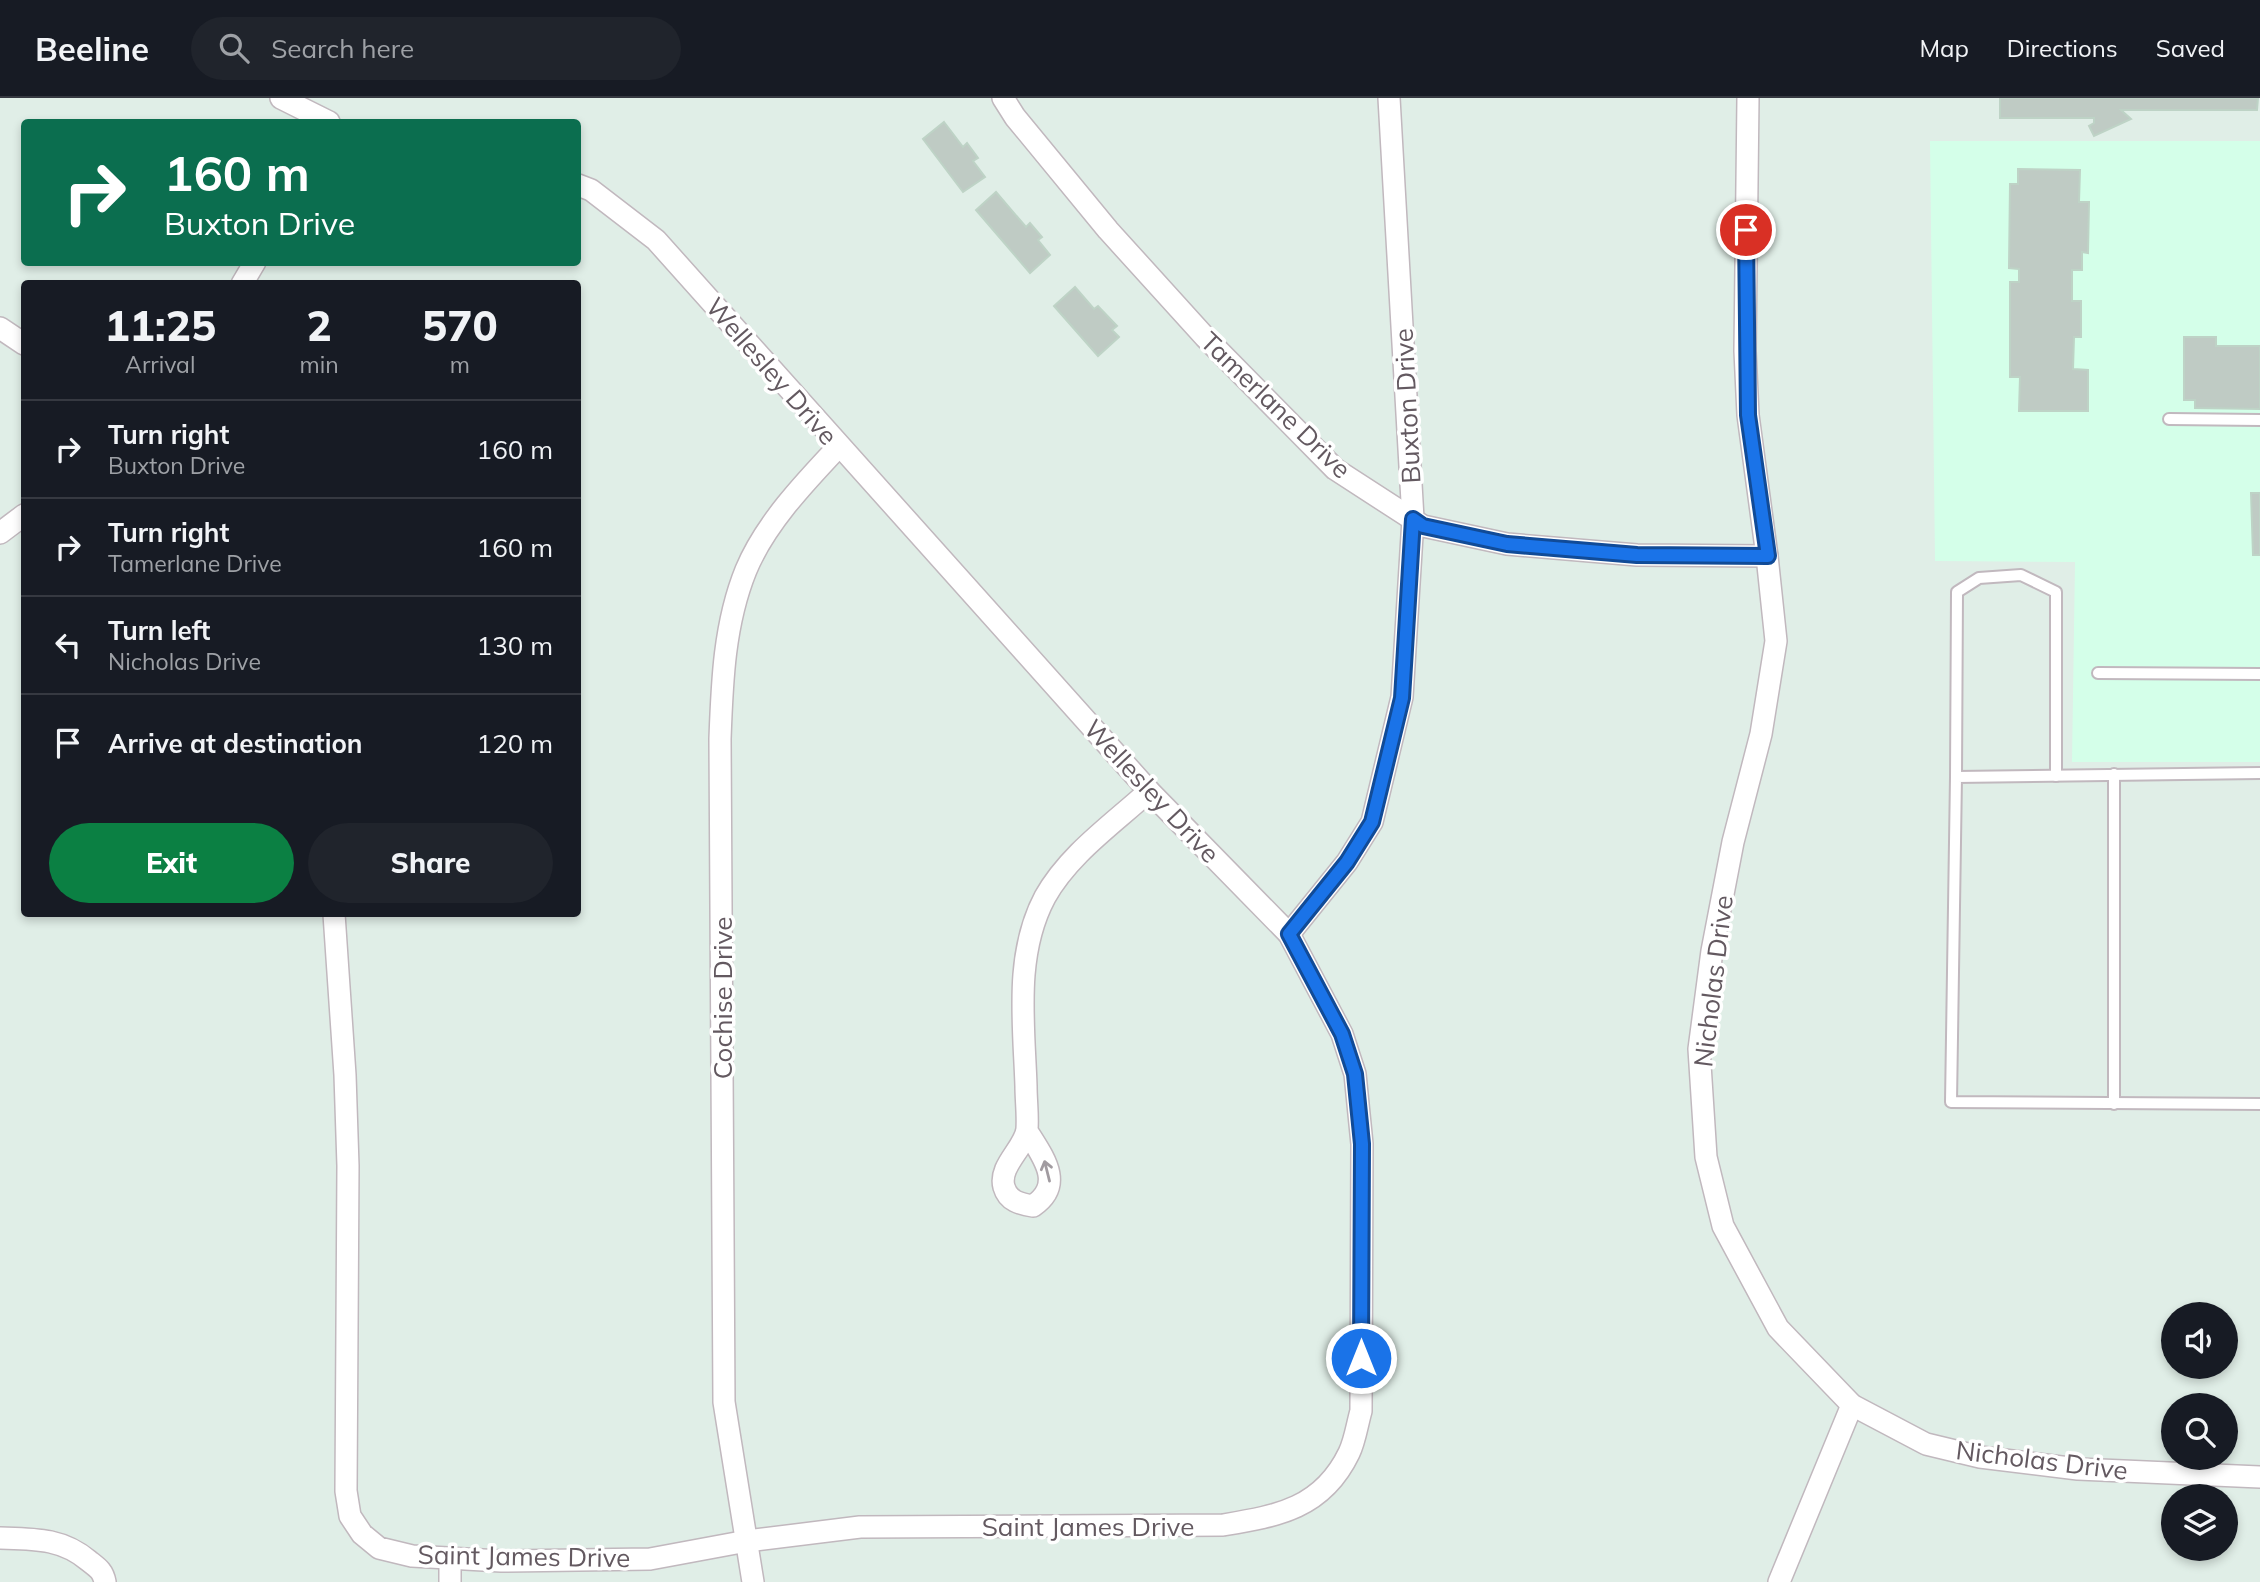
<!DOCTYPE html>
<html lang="en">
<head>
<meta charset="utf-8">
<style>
  :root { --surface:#171b24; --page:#20242c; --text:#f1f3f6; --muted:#9ea1a6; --line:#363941; --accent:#0b8043 }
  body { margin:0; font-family:Mulish,sans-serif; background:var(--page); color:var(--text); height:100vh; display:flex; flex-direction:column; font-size:26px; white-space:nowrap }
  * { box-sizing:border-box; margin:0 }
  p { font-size:23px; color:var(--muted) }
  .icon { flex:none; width:38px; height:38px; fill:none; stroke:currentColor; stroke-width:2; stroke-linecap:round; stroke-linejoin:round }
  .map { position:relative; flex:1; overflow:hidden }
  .drawer { position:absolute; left:21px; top:182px; width:560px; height:637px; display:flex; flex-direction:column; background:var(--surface); border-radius:7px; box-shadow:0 4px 10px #0003 }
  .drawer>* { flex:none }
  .banner { position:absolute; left:21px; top:21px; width:560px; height:147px; border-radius:7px; box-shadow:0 4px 10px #0003; background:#0b6e4f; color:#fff; overflow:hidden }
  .buttons { position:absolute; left:2161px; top:1204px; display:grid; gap:14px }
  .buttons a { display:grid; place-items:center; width:77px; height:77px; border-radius:50%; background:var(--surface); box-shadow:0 4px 10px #0003; font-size:35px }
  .pin { position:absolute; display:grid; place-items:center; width:60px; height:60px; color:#fff; margin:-30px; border:4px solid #fff; border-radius:50%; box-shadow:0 2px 7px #0007 }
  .me { position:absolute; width:77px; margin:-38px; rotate:0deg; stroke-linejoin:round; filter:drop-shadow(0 0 5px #0008) }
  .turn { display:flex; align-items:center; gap:24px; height:147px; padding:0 28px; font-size:32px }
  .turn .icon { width:91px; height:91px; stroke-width:2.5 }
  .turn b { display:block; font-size:49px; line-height:60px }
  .eta { display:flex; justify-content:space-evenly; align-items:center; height:119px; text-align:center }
  .eta b { font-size:42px; font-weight:800; line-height:49px }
  .cta { display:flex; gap:14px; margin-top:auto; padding:14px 28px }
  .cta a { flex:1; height:80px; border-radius:42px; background:var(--accent); color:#fff; font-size:28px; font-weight:800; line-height:80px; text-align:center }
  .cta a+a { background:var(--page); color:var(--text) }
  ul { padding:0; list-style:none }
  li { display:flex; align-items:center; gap:21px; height:98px; padding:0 28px; border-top:2px solid var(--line) }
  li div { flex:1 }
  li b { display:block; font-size:26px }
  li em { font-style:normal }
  header { display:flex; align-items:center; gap:42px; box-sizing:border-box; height:98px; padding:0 35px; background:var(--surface); border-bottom:2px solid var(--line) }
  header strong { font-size:33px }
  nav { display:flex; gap:38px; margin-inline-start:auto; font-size:24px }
  .search { width:490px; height:63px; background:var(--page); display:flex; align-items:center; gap:18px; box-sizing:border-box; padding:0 24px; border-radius:38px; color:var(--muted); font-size:26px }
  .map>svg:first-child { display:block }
  .commercial { fill:#d4ffe9 }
  .building { fill:#bfcbc4; stroke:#bed3c6; stroke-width:2 }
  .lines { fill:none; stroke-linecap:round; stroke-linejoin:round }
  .service-casing { stroke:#c1b8be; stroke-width:14 }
  .minor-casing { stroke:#c1b8be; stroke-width:24 }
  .service { stroke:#fff; stroke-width:10 }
  .minor { stroke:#fff; stroke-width:21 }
  .oneway { stroke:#a19ba0 }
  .route-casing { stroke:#114b97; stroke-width:18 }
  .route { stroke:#1a73e8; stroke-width:12 }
  .labels { text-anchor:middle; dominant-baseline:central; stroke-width:7; stroke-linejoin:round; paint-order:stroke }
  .street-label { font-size:26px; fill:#635960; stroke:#fff }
</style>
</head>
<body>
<header>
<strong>Beeline</strong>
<div class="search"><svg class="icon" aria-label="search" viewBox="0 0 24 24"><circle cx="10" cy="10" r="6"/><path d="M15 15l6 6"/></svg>Search here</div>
<nav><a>Map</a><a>Directions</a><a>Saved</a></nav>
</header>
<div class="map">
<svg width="2260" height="1484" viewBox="0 0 2260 1484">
  <rect width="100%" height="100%" fill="#e0eee7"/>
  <path class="commercial" d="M1930,43H2260V664H2072L2075,464L1935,463Z"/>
  <g class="building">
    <path d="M2000,0H2258L2257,12H2121L2131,21L2094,38L2089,28L2094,25V20H2000Z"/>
    <path d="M944,24L963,49L967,45L978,60L973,63L985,79L963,94L923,41Z"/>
    <path d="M2018,71L2080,72L2079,104H2089L2088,155L2082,154V172H2072V203H2081V239H2074L2073,271L2088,272V313H2019L2020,279H2010V184H2019V171L2009,170L2010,86H2018Z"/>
    <path d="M996,94L1026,129L1030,125L1042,139L1038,142L1050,157L1030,175L976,112Z"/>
    <path d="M1075,189L1094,211L1098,208L1117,228L1112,232L1119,239L1098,258L1054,208Z"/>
    <path d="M2184,239H2216V248H2260V311L2195,310V302H2184Z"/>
    <path d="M2251,395H2260V457H2253Z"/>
  </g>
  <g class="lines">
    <g class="service-casing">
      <g id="service">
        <path d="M2169,321L2260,322"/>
        <path d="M2098,575L2260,576"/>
        <path d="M2260,675L1956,679L1951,1004L2260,1006"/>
        <path d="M2114,676V1006"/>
        <path d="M1956,679L1957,494L1979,480L2021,477L2056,494V678"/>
      </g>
    </g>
    <g class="minor-casing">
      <g id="minor">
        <path d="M281,0L329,24"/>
        <path d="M1003,0L1015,19L1108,132L1205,239L1335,371L1423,428L1507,446L1637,457L1767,458"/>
        <path d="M1748,0L1745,253L1748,317L1767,458L1776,543L1761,636L1733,744L1712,853L1699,951L1706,1059L1723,1128L1778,1230L1852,1307L1926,1346L1980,1359L2078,1371L2260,1379"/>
        <path d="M242,186L255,164"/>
        <path d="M0,230L24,246"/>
        <path d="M0,435L24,417"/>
        <path d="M334,816L345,977L348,1068L346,1393L350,1418L362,1436L379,1450L412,1458L501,1463L650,1461L747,1443L860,1429L1223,1427C1277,1418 1322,1411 1349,1355C1355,1343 1357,1327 1361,1313L1362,1046L1355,976L1342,936L1289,836L1149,693L656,142L591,92L578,87"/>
        <path d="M1289,836L1347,764L1372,724L1402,599L1413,421L1389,0"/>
        <path d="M1027,1033C1043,1059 1065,1086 1033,1108C1020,1106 1008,1103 1004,1089C998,1068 1025,1050 1027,1031C1028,1017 1026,1002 1026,988C1024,926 1014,857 1045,799C1069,756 1113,726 1149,693"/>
        <path d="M0,1440C34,1441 62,1440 89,1463C98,1470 103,1473 105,1484"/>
        <path d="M450,1484V1461"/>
        <path d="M753,1484L724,1304L720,641C722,585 724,526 746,472C765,426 805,384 839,348"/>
        <path d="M1779,1484L1852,1307"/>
      </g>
    </g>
    <use href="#service" class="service"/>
    <use href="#minor" class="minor"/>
  </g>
  <defs><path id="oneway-shaft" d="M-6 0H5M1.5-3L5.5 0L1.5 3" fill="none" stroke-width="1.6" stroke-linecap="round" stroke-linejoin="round" transform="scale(1.75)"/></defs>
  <use class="oneway" href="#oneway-shaft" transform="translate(1047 1073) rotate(-104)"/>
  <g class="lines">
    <g class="route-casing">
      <path id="route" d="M1361,1260L1362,1046L1355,976L1342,936L1289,836L1347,764L1372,724L1402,600L1413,421L1423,428L1507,446L1637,457L1768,458L1748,317L1746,132"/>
    </g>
    <use href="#route" class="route"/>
  </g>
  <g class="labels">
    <g class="street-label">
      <text transform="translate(772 273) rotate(49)">Wellesley Drive</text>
      <text transform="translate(1276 307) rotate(44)">Tamerlane Drive</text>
      <text transform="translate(1407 308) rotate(-93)">Buxton Drive</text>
      <text transform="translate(1152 693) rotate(47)">Wellesley Drive</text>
      <text transform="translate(1713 883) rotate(-83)">Nicholas Drive</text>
      <text transform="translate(722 900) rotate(-90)">Cochise Drive</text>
      <text transform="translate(2042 1362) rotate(7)">Nicholas Drive</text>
      <text x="1088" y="1428">Saint James Drive</text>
      <text transform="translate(524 1458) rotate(1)">Saint James Drive</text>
    </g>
  </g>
</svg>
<div class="buttons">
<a><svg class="icon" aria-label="sound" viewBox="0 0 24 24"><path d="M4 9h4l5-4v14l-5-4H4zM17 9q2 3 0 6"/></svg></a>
<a><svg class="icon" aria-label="search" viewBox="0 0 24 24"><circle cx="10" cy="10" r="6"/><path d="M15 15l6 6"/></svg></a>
<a><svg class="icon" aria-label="layers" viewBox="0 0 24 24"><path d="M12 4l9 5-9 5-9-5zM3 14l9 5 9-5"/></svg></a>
</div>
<div class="pin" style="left:1746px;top:132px;background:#d93025"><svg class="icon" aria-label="arrive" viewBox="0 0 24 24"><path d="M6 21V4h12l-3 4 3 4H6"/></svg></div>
<svg class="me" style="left:1361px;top:1260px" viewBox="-20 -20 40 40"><circle r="17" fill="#1a73e8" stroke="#fff" stroke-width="3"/><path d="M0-11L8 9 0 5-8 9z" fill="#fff"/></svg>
<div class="banner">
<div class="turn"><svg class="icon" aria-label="right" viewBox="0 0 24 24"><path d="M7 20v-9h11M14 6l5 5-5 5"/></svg><div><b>160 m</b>Buxton Drive</div></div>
</div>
<section class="drawer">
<div class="eta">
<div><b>11:25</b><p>Arrival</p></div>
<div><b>2</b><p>min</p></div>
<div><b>570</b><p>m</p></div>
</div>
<ul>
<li><svg class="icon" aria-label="right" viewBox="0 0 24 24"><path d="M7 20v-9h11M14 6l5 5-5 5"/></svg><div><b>Turn right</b><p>Buxton Drive</p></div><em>160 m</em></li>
<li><svg class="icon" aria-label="right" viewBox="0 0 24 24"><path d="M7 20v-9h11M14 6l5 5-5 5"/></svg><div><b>Turn right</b><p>Tamerlane Drive</p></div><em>160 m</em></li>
<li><svg class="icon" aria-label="left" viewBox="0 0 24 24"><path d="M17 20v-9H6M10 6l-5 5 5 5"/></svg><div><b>Turn left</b><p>Nicholas Drive</p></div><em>130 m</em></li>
<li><svg class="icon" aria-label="arrive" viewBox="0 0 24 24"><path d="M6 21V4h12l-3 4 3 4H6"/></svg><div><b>Arrive at destination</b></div><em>120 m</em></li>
</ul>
<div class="cta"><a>Exit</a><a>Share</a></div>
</section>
</div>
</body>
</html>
